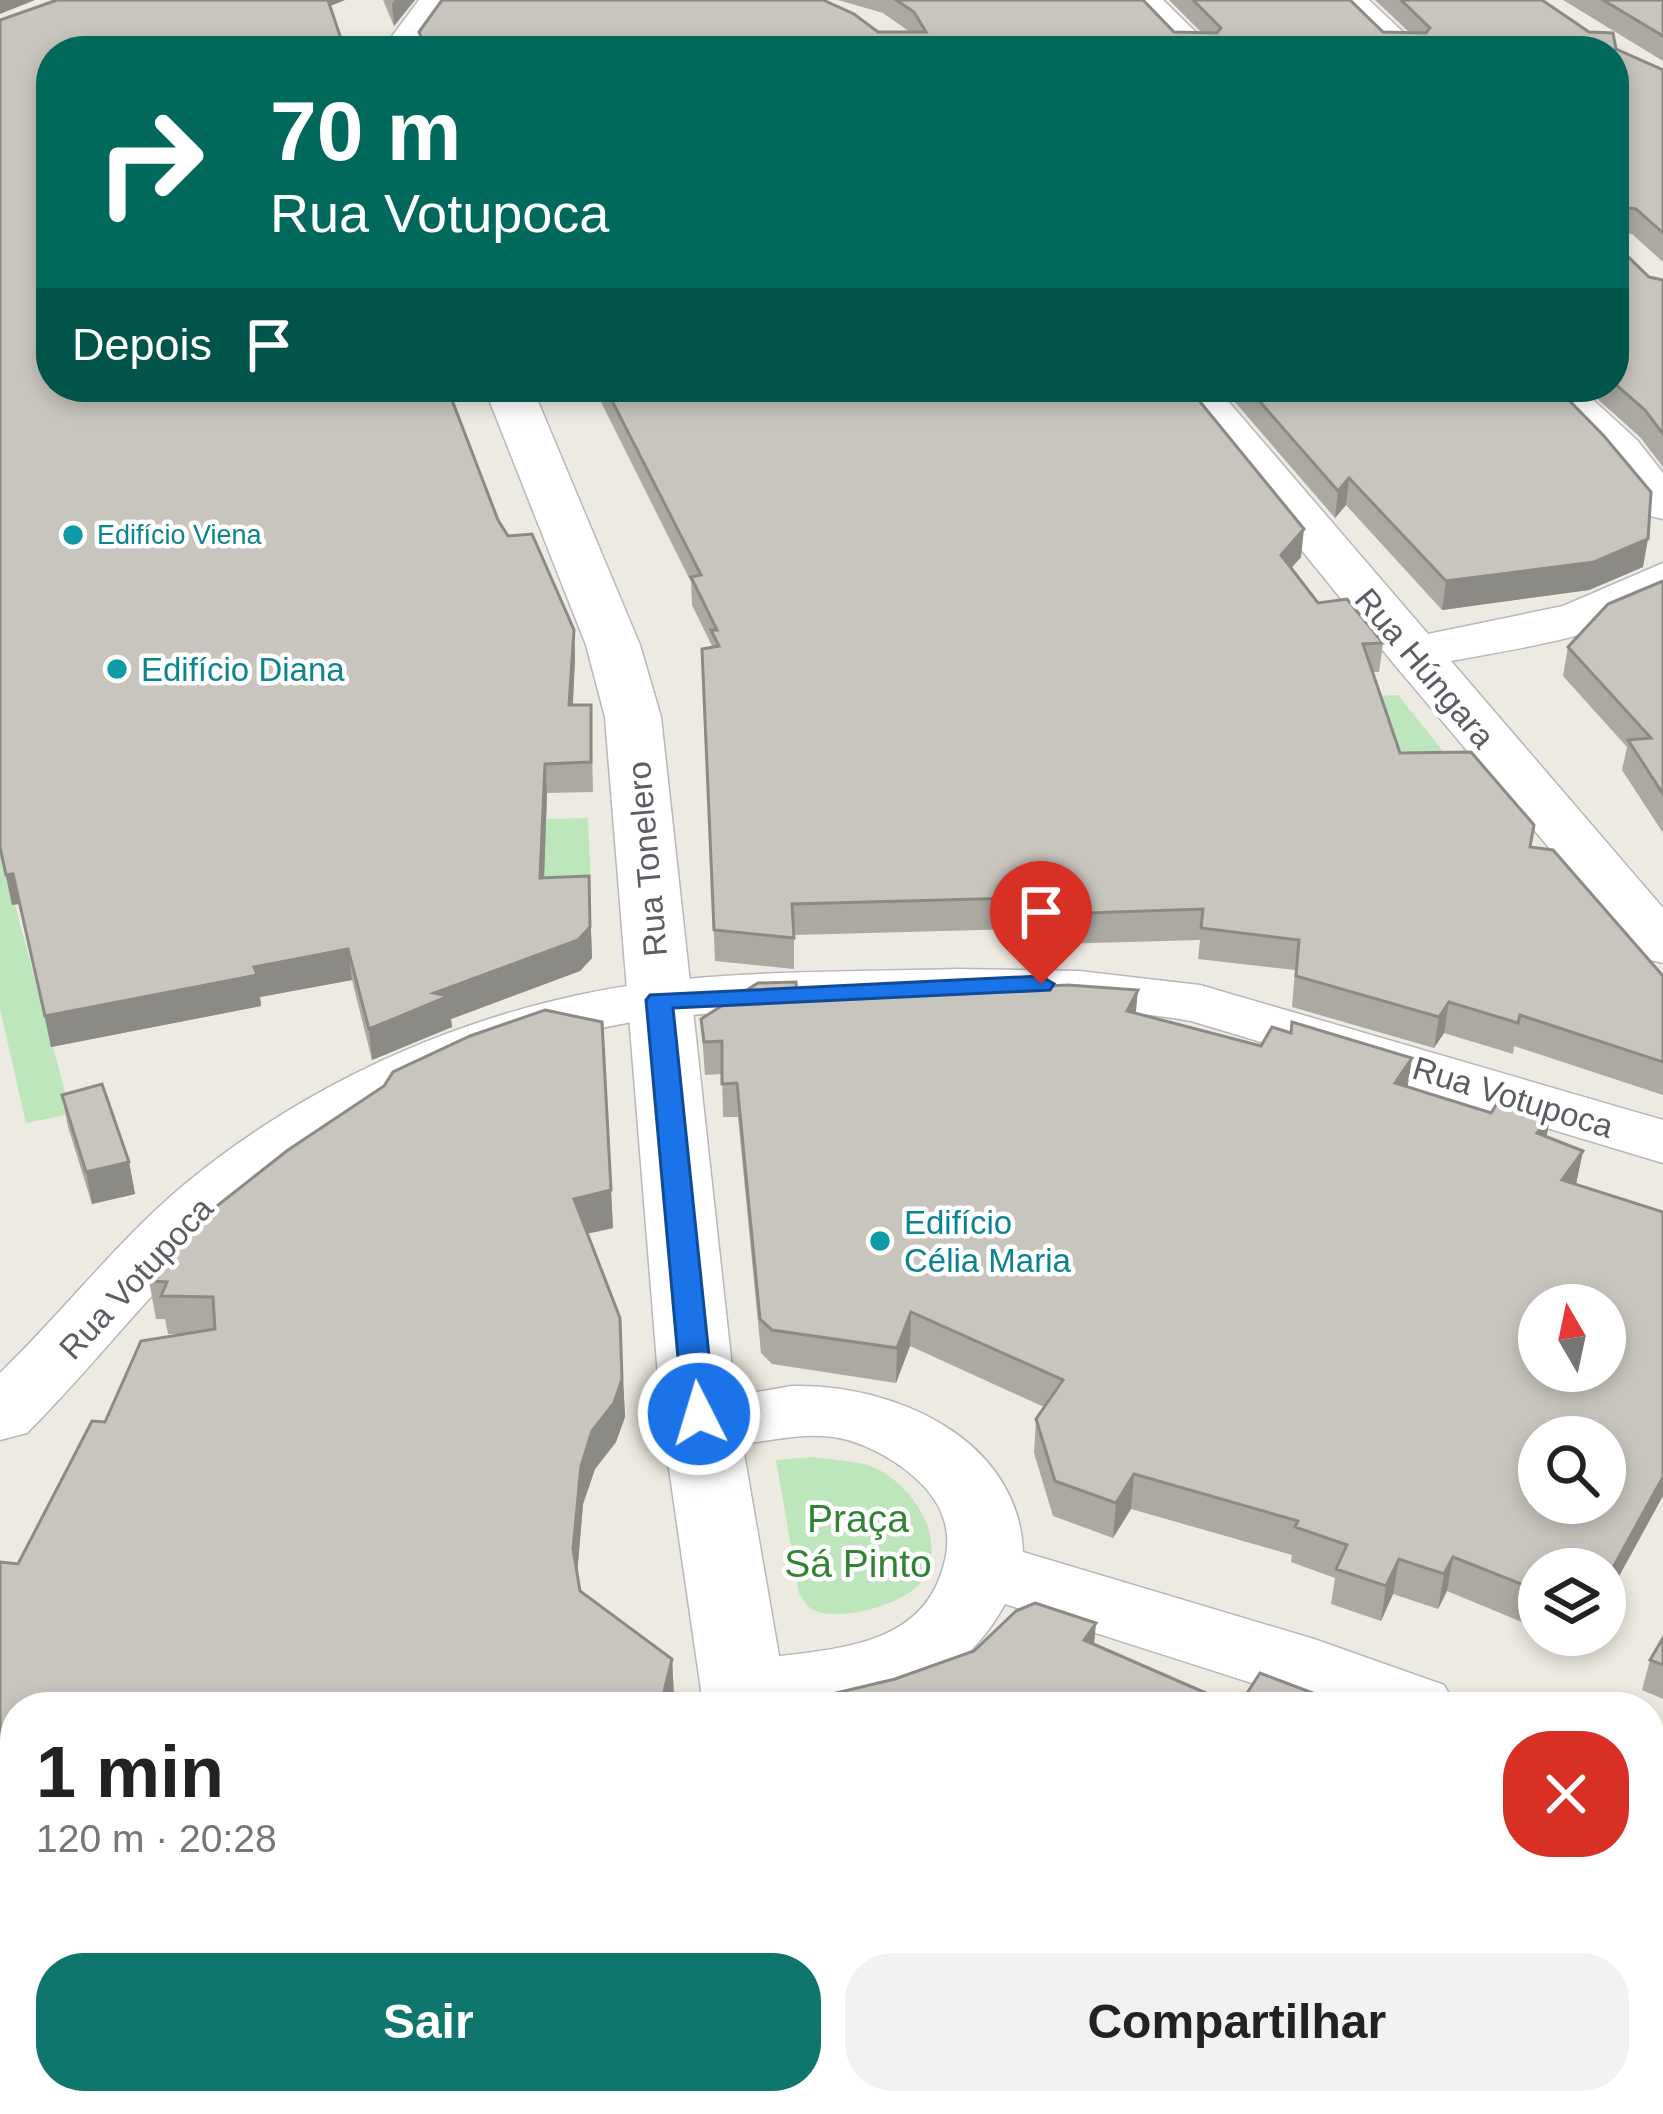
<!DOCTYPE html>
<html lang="pt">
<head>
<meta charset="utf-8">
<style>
  :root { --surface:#fff; --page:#f2f2f2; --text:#222; --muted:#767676; --accent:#0f766e }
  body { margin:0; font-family:Arial,sans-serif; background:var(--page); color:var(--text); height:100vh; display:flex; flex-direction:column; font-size:45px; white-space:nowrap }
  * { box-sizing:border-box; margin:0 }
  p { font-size:39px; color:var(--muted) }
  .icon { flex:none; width:66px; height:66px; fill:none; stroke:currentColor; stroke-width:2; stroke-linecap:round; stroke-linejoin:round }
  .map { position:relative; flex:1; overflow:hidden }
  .drawer { position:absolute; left:0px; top:1692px; width:1665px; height:423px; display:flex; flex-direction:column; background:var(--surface); border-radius:48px 48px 0 0; box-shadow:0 6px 18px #0003 }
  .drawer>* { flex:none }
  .hud { position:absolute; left:36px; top:36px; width:1593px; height:366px; border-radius:48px; box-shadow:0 6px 18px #0003; background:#00695c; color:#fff; overflow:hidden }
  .needle { width:78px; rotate:351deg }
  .fabs { position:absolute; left:1518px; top:1284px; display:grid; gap:24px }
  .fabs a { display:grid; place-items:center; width:108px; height:108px; border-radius:50%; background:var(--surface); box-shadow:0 6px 18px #0003; font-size:60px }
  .pin { position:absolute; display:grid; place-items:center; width:102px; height:102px; color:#fff; margin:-123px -51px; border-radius:50% 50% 50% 0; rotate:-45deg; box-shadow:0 0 12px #0007 }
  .pin .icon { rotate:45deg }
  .me { position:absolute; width:132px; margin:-66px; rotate:355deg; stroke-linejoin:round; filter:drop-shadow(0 0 9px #0008) }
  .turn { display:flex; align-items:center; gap:42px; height:252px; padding:0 36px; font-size:54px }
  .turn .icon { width:156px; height:156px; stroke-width:2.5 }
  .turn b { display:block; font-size:84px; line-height:102px }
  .then { display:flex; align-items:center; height:114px; padding:0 36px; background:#0003; gap:24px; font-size:45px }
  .round { display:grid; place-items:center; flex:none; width:126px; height:126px; border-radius:48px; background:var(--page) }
  .summary { display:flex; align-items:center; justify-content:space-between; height:204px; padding:0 36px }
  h1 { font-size:72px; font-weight:700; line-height:90px }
  .primary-button { display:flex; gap:24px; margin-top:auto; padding:24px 36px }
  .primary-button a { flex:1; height:138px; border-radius:48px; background:var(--accent); color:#fff; font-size:48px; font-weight:700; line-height:138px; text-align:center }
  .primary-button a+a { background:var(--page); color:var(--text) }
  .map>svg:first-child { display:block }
  .green { fill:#bde6bc }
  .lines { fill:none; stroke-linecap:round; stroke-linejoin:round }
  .street-casing { stroke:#b4b8bc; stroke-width:3 }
  .secondary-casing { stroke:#b5b9bf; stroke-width:3 }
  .street { fill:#fff; fill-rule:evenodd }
  .secondary { fill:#fff; fill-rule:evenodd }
  .wall { fill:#aca9a3 }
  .shaded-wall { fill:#8c8a85 }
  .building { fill:#c8c5be; stroke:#8c8a85; stroke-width:3; fill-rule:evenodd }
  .route { fill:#1a73e8; stroke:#114b97; stroke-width:3 }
  .culture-dot { fill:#0f9aa8; stroke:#fff; stroke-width:4.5 }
  .labels { text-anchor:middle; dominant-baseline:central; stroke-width:9; stroke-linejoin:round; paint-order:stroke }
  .far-culture-label { font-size:27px; fill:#0d838f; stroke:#fff; text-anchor:start }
  .street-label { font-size:33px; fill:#5a5e63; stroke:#fff }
  .culture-label { font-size:33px; fill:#0d838f; stroke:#fff; text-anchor:start }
  .near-park-label { font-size:39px; fill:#318333; stroke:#fff }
</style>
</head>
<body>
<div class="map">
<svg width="1663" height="2114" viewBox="0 0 1663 2114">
  <rect width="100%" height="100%" fill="#edeae1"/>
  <g class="green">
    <path d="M1398,695L1467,781L1396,783L1367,696Z"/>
    <path d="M588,818L591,891L543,894L546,819Z"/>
    <path d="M0,849L71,1114L26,1123L0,1009Z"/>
    <path d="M812,1457C831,1460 858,1460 875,1468C914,1486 950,1541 921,1582C906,1604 833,1625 810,1608C805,1604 803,1598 799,1593L776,1460Z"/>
  </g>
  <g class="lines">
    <g class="street-casing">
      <g id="street">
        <path d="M1126,0H1163L1215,51H1176Z"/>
        <path d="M1332,0H1369L1423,51H1384Z"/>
        <path d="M1169,387H1216L1428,634L1563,606L1663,563V602C1600,637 1522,648 1451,661L1663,908V963L1642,958L1394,664Z"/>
        <path d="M1530,387H1579L1637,440L1663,473V519L1646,515L1603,460Z"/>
        <path d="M957,969L1079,971L1200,985L1663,1120V1163L1191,1021C1086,1003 980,1005 874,1008C786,1011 697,1009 611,1026C486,1050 360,1113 260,1192C172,1261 106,1354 27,1433L0,1440V1373C63,1312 117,1241 185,1184C314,1077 481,1005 648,983C750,970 855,972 957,969Z"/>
        <path d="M792,1386C892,1383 1019,1438 1023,1552L1314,1639L1444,1685L1456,1707H1327L1005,1604C941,1721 826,1707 712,1707L703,1690L715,1668C787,1645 910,1666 941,1574C947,1557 950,1538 944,1520C933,1482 885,1451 848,1440C790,1424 731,1459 675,1442L665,1424L675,1406Z"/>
        <path d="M1650,1770L1663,1775V1846L1650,1841Z"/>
      </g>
    </g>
    <g class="secondary-casing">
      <g id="secondary">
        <path d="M419,0H456L419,51H381Z"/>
        <path d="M484,387H532L640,645L661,717L737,1413L785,1690L783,1707H699L701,1690L661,1413L605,717L586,645Z"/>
        <path d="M609,2100H705L701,2114H605Z"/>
      </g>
    </g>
    <use href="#street" class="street"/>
    <use href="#secondary" class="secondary"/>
  </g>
  <g class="wall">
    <path d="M57,0H345L330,6L341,39L342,51H51V387H447L498,520L508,536L532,534L574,630L575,659L573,705H591L593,792L547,793L544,878L589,876L592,958L580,971L451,1019L452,1027L372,1060L352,980L260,997L261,1006L51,1047L19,904L12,905L0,849V20Z"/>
    <path d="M383,0H415L394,26Z"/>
    <path d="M838,0H1143L1174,32H1201L1169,0H1350L1383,32H1409L1375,0H1542L1616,49L1663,70V262L1632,234L1614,231V51H421L419,32H910L883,13Z"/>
    <path d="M1563,0H1663V61Z"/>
    <path d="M1614,243L1649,277L1663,280V467L1640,437L1584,387H1614Z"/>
    <path d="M559,387H1188L1301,557L1291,568L1318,603L1383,643L1379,672H1373L1400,753L1530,847L1663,976V1095L1514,1046L1513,1054L1444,1033L1434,1048L1292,1007L1295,970L1198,959L1200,940L1056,944L1052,928L794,935V969L715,961L702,649L712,646L692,605L691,582L597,394L564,398Z"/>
    <path d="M1222,387H1556L1643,567L1589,590L1442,610L1346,505L1335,518Z"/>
    <path d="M1663,581V833L1622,770L1627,747L1563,676L1568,647Z"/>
    <path d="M797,998L1136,1014L1261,1046L1291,1032L1412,1058L1407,1087L1491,1113L1551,1115L1546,1137L1583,1151L1576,1184L1539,1569V1629L1447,1591L1438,1609L1393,1594L1381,1621L1331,1604L1335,1578L1291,1562L1292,1555L1131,1509L1113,1538L1053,1516L1034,1453L1036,1419L1044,1407L910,1346L896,1383L772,1364L761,1353L738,1117H723L722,1074L705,1075L701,1019Z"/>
    <path d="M545,1010L602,1022L613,1228L587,1234L620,1318L625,1417L616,1442L595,1469L583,1504L577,1574L580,1591L672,1659L674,1698L672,1707H15V2100H570L565,2114H0V1562L18,1564L92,1421L105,1422L141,1341L180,1334H168L165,1319H156L149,1281L175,1239L288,1150L384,1086L393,1072L470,1036Z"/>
    <path d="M62,1095L129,1162L135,1194L92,1204L68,1127Z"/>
    <path d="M1555,1635H1587L1581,1646Z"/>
    <path d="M1663,1638V1699L1642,1690L1650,1660Z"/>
    <path d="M1650,1927L1663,1943V2110L1650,2093Z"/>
    <path d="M1361,2100H1551V2114H1371Z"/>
  </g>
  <g class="shaded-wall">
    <path d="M0,0H35L0,14Z"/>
    <path d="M324,0H345L325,8Z"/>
    <path d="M395,0H415L394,26L392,4Z"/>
    <path d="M563,387H597V394L564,398Z"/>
    <path d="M1349,478L1346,505L1335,518L1338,491Z"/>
    <path d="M1304,529L1301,557L1278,583L1281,555Z"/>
    <path d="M1648,539L1643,567L1589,590L1442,610L1446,581Z"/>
    <path d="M574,630L575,659L571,734L569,705Z"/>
    <path d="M545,764L547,793L543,909L540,878Z"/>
    <path d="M13,874L19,904L12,905L6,875Z"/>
    <path d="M589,876L592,958L580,971L451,1019L452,1027L372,1060L369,1029L434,993Z"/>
    <path d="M348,949L352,980L260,997L261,1006L51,1047L45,1016L254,967Z"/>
    <path d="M1138,990L1135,1022L1127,1011Z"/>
    <path d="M1449,1002L1444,1033L1434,1048L1439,1017Z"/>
    <path d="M602,1022L613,1228L576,1236L574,1199Z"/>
    <path d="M1412,1058L1407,1091L1395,1083Z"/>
    <path d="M1551,1115L1544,1148L1537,1133Z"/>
    <path d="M1583,1151L1576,1184L1562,1180Z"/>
    <path d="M129,1162L135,1194L92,1204L86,1172Z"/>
    <path d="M911,1312L910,1346L896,1383L897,1348Z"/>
    <path d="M620,1318L625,1417L616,1442L595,1469L583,1504L576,1588L573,1549L581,1466L592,1431Z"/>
    <path d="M1134,1474L1131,1509L1113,1538L1116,1503Z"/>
    <path d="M1663,1477V1496L1605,1602V1582Z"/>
    <path d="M1453,1557L1447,1591L1438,1609L1444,1574Z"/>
    <path d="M1399,1559L1393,1594L1381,1621L1386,1586Z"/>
    <path d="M1096,1623L1093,1657L1084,1640Z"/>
    <path d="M672,1659L674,1698L672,1707H660Z"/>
    <path d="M554,2100H570L565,2114H550Z"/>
    <path d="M1236,2100H1250L1242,2114H1228Z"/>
  </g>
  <g class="building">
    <path d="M57,0H328L341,39H327L332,51H51V387H447L498,520L508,536L532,534L574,630L569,705H591V762L545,764L540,878L589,876L590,927L578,940L434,993L449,996L369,1029L348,949L254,967L257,975L45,1016L13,874L6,875L0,847V20Z"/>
    <path d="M442,0H823L854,14L878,32H926L914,12L896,0H1143L1174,32L1217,33L1221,28L1193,0H1350L1383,32L1426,33L1430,28L1401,0H1542L1589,32L1613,33L1616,49L1663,70V233L1636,209L1615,206L1614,236V51H427L419,32Z"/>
    <path d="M1603,0H1663V36Z"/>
    <path d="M1614,243L1649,277L1663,280V434L1645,410L1614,383Z"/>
    <path d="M605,387H1188L1304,529L1281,555L1318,603L1347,599L1383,643L1363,644L1400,753L1471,752L1534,825L1530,847L1553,850L1663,976V1062L1520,1015L1518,1023L1449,1002L1439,1017L1296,976L1299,940L1201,928L1203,909L1058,914L1054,897L792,904L794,938L714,930L702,649L719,646L711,630H717L691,577L701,575Z"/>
    <path d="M1247,387H1556L1604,436L1651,492L1648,539L1594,562L1446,581L1349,478L1338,491Z"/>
    <path d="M1663,581V794L1628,740L1651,738L1568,647L1608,604Z"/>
    <path d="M796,982L797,998L1068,985L1138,990L1127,1011L1261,1046L1272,1027L1291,1033L1292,1022L1412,1058L1395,1083L1491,1113L1500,1099L1551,1115L1537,1133L1583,1151L1562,1180L1663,1212V1477L1605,1582V1569H1539V1591L1453,1557L1444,1574L1399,1559L1386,1586L1336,1569L1347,1545L1295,1527L1298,1521L1134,1474L1116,1503L1055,1481L1036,1419L1063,1380L911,1312L897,1348L772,1330L760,1319L737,1083L722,1084V1041L704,1042L701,1019L758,983ZM1539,1305H1605V1371H1539ZM1539,1437H1605V1503H1539Z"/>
    <path d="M545,1010L602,1022L611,1190L574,1199L620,1318L622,1379L614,1403L592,1431L581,1466L573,1549L580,1591L672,1659L660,1707H15V2100H554L550,2114H0V1562L18,1564L92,1421L105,1422L141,1341L215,1329L213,1297L161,1296L167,1282L149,1281L175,1239L288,1150L384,1086L393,1072L470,1036Z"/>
    <path d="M102,1084L129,1162L86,1172L62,1095Z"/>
    <path d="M1035,1603L1096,1623L1084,1640L1238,1707L1260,1673L1350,1707H829L832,1694L895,1679L974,1651L1016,1611Z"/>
    <path d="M1663,1638V1665L1650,1660Z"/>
    <path d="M1650,1927L1663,1943V2026L1650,2009Z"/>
    <path d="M749,2100H1236L1228,2114H746Z"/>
    <path d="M1415,2100H1551V2114H1425Z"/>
  </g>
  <path class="route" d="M1041,976L1054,984L1050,990L673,1008L715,1414L710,1421H688L683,1414L646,1000L650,995Z"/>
  <g class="culture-dot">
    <circle cx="73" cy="535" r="12"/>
    <circle cx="117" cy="669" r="12"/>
    <circle cx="880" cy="1241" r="12"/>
  </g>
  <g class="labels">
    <g class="far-culture-label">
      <text x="97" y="535">Edifício Viena</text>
    </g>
    <g class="street-label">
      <text transform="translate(1425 668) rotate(50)">Rua Húngara</text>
      <text transform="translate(647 859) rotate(-95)">Rua Tonelero</text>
      <text transform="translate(1513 1097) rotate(17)">Rua Votupoca</text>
      <text transform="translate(136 1278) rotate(-47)">Rua Votupoca</text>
    </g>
    <g class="culture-label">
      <text x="141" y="669">Edifício Diana</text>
      <text x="904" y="1222">Edifício<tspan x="904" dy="38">Célia Maria</tspan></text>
    </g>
    <g class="near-park-label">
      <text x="858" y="1518">Praça<tspan x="858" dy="45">Sá Pinto</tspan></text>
    </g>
  </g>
</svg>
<div class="fabs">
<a><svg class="needle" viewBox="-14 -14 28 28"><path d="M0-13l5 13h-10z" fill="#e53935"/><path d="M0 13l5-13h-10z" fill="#767676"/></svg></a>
<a><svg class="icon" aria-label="search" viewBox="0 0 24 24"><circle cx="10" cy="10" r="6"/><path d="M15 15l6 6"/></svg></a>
<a><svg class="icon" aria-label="layers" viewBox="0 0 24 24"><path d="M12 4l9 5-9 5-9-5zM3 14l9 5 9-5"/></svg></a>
</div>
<div class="pin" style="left:1041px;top:984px;background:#d93025"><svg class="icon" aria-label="arrive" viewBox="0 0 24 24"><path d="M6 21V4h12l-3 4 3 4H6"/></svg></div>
<svg class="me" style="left:699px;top:1414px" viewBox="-20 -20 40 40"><circle r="17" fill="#1a73e8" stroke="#fff" stroke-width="3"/><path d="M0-11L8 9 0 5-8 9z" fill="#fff"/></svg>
<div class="hud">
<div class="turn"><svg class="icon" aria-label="right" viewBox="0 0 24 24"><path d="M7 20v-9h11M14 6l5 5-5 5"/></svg><div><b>70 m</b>Rua Votupoca</div></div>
<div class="then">Depois<svg class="icon" aria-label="arrive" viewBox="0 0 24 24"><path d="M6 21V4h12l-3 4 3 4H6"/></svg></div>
</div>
<section class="drawer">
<div class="summary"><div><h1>1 min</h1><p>120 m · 20:28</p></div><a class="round" style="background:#d93025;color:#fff"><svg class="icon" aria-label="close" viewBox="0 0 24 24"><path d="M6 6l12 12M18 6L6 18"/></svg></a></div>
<div class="primary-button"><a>Sair</a><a>Compartilhar</a></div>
</section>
</div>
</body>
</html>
